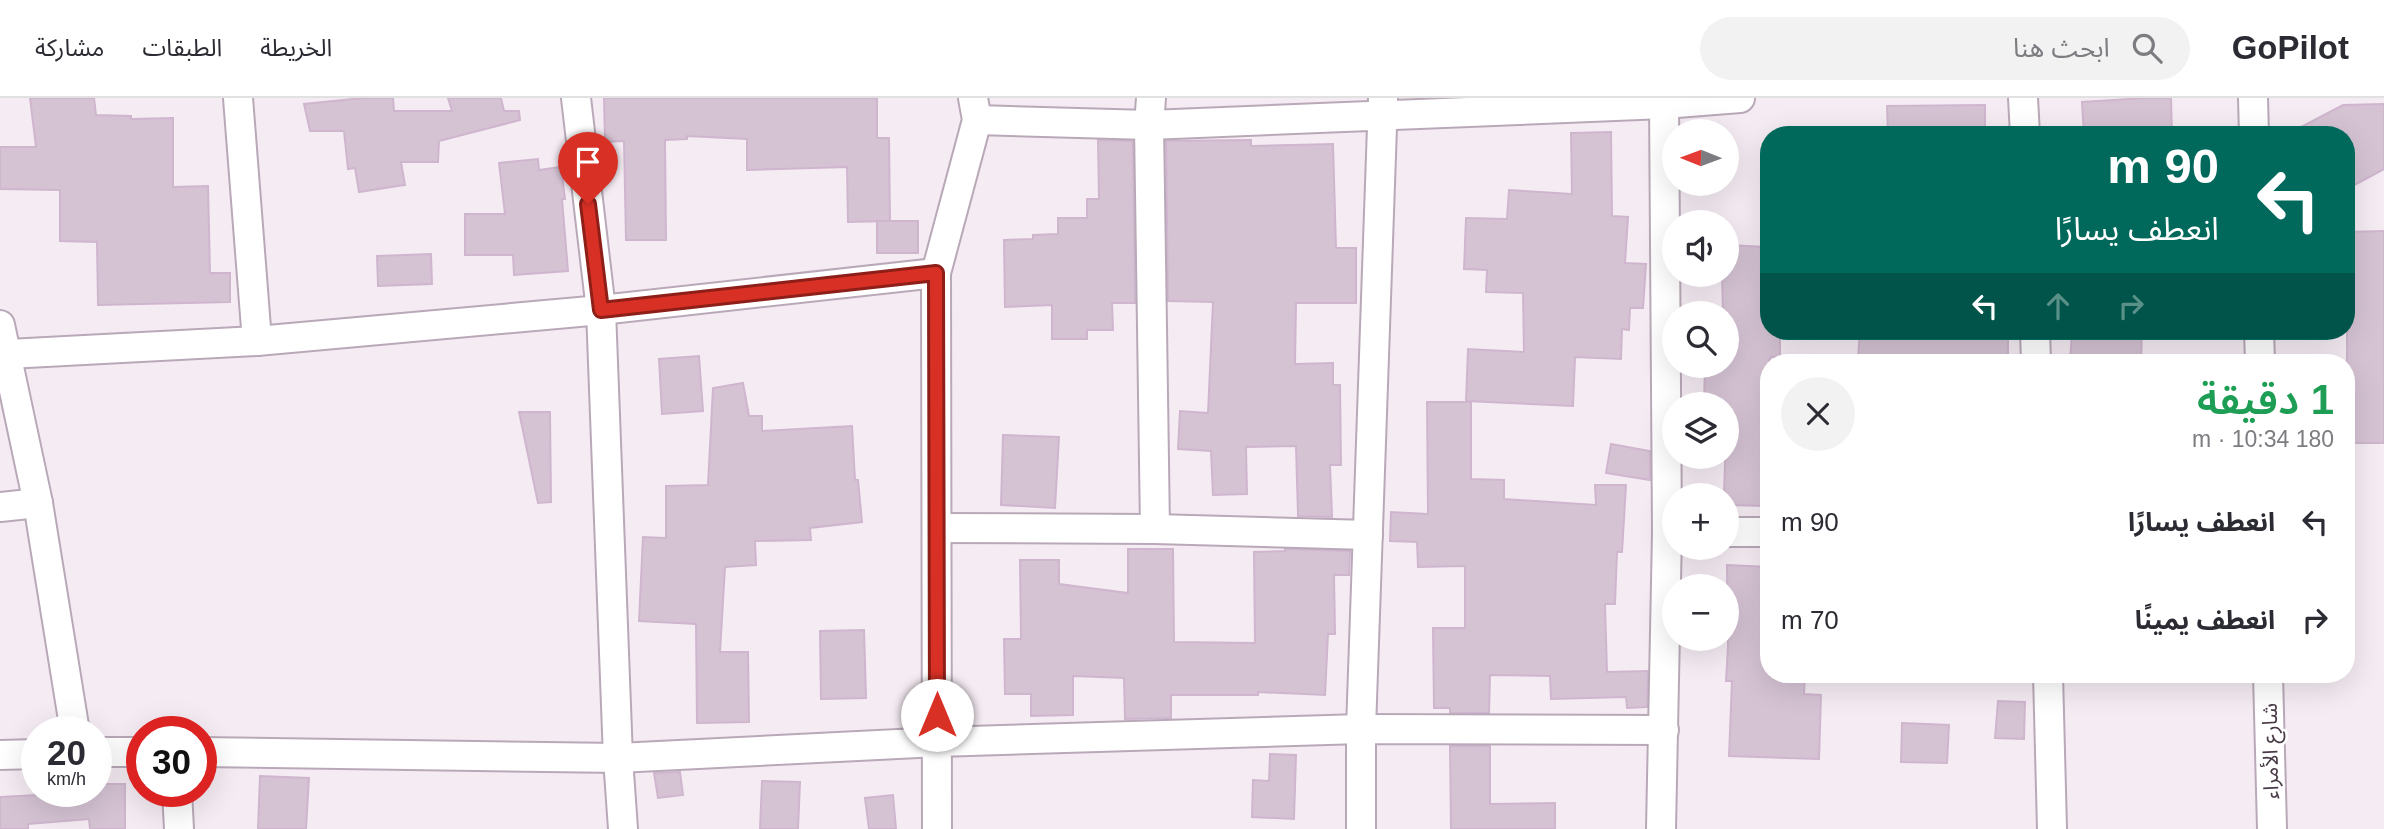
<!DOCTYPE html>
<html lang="ar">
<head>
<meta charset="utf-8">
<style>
  :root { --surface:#fff; --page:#f2f2f3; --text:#2b2b33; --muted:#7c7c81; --line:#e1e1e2 }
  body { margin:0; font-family:Helvetica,"Noto Sans Arabic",sans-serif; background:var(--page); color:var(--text); direction:rtl; height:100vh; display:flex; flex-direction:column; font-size:26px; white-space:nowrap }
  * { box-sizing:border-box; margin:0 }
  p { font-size:23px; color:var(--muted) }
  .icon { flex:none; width:38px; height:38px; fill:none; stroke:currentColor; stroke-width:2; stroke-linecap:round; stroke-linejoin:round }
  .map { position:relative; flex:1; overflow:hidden; direction:ltr }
  .drawer { position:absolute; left:1760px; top:256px; width:595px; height:329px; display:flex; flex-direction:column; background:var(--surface); border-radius:28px; box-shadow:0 7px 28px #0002; direction:rtl }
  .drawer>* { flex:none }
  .top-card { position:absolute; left:1760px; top:28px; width:595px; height:214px; border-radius:28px; box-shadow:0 7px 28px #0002; direction:rtl; background:#00695c; color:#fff; overflow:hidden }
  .needle { width:46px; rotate:271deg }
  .tools { position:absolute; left:1662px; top:21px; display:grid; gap:14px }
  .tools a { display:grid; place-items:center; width:77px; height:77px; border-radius:50%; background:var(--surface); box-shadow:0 7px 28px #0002; font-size:35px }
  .speed { position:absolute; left:21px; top:618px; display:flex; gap:14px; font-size:35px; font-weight:700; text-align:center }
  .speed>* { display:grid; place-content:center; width:91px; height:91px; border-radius:50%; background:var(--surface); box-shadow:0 7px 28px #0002; line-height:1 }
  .speed small { font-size:18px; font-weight:400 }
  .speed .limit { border:10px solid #d22; background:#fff; color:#111 }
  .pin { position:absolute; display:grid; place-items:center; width:60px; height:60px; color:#fff; margin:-72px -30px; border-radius:50% 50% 50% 0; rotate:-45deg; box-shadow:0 0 7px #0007 }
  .pin .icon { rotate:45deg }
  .me { position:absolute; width:77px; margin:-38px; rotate:0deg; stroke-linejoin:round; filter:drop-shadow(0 0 5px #0008) }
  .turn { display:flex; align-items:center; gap:24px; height:147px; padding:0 21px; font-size:32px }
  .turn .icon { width:91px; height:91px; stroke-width:2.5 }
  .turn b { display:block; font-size:49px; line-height:60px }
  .lanes { display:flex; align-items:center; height:66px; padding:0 21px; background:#0003; justify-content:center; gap:35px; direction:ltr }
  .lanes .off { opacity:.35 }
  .round { display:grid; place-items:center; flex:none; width:74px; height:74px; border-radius:37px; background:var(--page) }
  .headline { display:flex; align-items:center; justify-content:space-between; height:119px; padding:0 21px }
  h1 { font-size:42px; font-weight:600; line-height:52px; color:#1e9e55 }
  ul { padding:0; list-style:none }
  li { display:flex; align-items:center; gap:21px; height:98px; padding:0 21px }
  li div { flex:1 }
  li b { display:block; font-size:26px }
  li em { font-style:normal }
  header { display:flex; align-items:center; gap:42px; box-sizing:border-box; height:98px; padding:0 35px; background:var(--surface); border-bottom:2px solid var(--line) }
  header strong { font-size:33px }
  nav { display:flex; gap:38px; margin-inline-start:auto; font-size:24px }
  .search { width:490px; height:63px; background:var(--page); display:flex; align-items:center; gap:18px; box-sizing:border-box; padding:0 24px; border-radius:38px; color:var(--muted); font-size:26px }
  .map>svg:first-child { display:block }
  .building { fill:#d5c3d4; stroke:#cfb6ce; stroke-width:2 }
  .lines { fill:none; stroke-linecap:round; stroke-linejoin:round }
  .minor-casing { stroke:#b9a9b8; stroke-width:32 }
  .minor { stroke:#fff; stroke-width:28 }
  .route-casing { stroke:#8d1f18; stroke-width:18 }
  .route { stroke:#d93025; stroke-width:12 }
  .labels { text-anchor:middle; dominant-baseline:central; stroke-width:5; stroke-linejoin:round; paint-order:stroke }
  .street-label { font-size:21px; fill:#493a48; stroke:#fff }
</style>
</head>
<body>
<header>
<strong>GoPilot</strong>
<div class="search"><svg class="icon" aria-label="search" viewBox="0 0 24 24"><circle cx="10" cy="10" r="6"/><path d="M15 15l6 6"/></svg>ابحث هنا</div>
<nav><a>الخريطة</a><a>الطبقات</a><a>مشاركة</a></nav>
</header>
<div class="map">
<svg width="2384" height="731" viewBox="0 0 2384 731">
  <rect width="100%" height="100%" fill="#f5ecf3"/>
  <g class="building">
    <path d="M30,0H94L96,17L131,18V21L173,20V89L208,88L210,175H230V204L98,207L97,144L60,143V92L0,91V49H36Z"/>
    <path d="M363,0H393L394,13H452L448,0H501L504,13H519L520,22L439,43L438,64H401L405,87L359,94L355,70L348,71L344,33H310L304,6Z"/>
    <path d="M604,0H877V40H889L890,123L848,124L847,69L747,72V41L687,38V41L665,42L666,142H626L624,43L605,44Z"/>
    <path d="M2145,0H2171L2172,37H2084L2082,4Z"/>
    <path d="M2384,6V71L2347,91V37H2286L2343,7Z"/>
    <path d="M1985,7V37H1888L1887,8Z"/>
    <path d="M1611,34L1612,118L1628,119L1625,165L1646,166L1643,210H1630L1629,232L1622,231L1621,261L1575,259L1573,308L1466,303L1468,251L1524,254L1523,195L1486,194L1487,172L1464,171L1466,120L1507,121L1509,92L1572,96L1571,35Z"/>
    <path d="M1098,42L1133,43L1135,205H1112L1113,232H1087V241H1052V207L1005,209L1004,142L1033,141V137L1058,136V120H1087V101H1099Z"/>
    <path d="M1251,42V48L1333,46L1336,150H1356V205H1296L1295,266L1333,265V287H1340L1341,367H1330L1332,419L1298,418L1296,348L1246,349L1247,396L1213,397L1211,353L1178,351L1180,313L1208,315L1213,204L1168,203L1166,43Z"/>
    <path d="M538,61L539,72L561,69L565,101H562L568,173L514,177L513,157H465V116H505L499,65Z"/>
    <rect x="877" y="123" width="41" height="32"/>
    <path d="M2384,133V345H2347V134Z"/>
    <path d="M1727,147L1767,149L1769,233H1780V259H1771L1769,264L1765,408L1727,407V397H1724L1727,306H1704L1705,268H1727V215H1723L1722,177H1727Z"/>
    <path d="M431,156L432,186L378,188L377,158Z"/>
    <path d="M1860,233H2008V264H1864V260H1858Z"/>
    <path d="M2072,233H2142L2141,264H2070Z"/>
    <path d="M699,258L703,313L662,316L659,261Z"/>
    <path d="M743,285L749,318H762V333L852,328L855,382H858L862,424L810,430L811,442L755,443L756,467L725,469L720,554H748L749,624L697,625L696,526L639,523L643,439L666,440V388L708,387L713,290Z"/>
    <path d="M1427,304H1471V381L1504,382V401L1596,407L1595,387H1626L1622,454H1617L1615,506H1605L1607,574L1648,573L1647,609L1627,610L1626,599L1551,601L1550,578L1490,577L1489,615H1450V610H1434L1433,530H1465V468L1418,469L1417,444L1390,443L1391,414L1428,416Z"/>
    <path d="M519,314H550L551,404L538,405Z"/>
    <path d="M1003,337L1059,339L1055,410L1001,407Z"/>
    <path d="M1611,346L1650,353V382L1606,375Z"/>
    <path d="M1128,451H1173L1174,544L1255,545L1254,454L1285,453V451L1350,453L1349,477H1334L1335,536H1328L1325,597L1258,594V597H1171V620L1125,621L1124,580L1073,578V617L1031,618V596H1005L1004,541H1021L1020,462H1059V486L1128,495Z"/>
    <path d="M1727,467L1769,469V576H1805L1804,596L1821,597L1819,661L1729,658L1732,583H1726L1728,548Z"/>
    <path d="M864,532L866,600L821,601L820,533Z"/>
    <path d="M1998,603L2025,604L2024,641L1995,640Z"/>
    <path d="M1902,625L1949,627L1947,665L1901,664Z"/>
    <path d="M1450,648H1490V706L1555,705V731H1451Z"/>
    <path d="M1270,656L1296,657L1294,721L1252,719L1253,682L1269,683Z"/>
    <path d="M680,674L683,697L658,700L654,675Z"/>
    <path d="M260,678L309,680L306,731H258Z"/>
    <path d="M762,683L800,684L798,731H760Z"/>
    <path d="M96,686H125V731H90L89,721L28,726V731H0V699L39,697L38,693H96Z"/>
    <path d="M893,697L896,731H869L865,700Z"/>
  </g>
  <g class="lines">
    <g class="minor-casing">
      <g id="minor">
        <path d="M238,0L257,243"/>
        <path d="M576,0L601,212L618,660L623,731"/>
        <path d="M1151,0L1149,27L1155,431"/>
        <path d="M2023,0L2025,37"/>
        <path d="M2253,0L2254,37"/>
        <path d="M977,22L1149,27L1664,6L1740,0"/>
        <path d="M0,227L38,405L75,634"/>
        <path d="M2035,233L2036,264"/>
        <path d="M2259,233L2260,264"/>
        <path d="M8,256L257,243L601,212L936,175"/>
        <path d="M0,409L38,405"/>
        <path d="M937,430L1155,431L1368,437"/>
        <path d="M1727,434H1769"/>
        <path d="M2048,576L2052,731"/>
        <path d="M2268,576L2272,731"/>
        <path d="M96,654H142"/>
        <path d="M201,654L618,660L938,644L1361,631L1664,632"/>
        <path d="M0,657L37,656"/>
        <path d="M177,693L179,731"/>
        <path d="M937,731L936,175L977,22L973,0"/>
        <path d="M1361,731V631L1383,0"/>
        <path d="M1661,731L1667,435L1664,0"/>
      </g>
    </g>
    <use href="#minor" class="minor"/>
  </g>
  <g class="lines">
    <g class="route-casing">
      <path id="route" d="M588,106L601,212L936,175L937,617"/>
    </g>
    <use href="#route" class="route"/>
  </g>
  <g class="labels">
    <g class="street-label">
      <text transform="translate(2270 653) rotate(-91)">شارع الأمراء</text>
    </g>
  </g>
</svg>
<div class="tools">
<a><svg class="needle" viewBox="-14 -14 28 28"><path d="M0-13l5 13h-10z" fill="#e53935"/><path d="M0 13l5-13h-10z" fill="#7c7c81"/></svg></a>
<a><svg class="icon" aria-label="sound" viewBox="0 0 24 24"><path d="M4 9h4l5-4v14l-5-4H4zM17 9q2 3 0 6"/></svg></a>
<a><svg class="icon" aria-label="search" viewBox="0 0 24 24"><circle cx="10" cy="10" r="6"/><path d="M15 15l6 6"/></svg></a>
<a><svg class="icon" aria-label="layers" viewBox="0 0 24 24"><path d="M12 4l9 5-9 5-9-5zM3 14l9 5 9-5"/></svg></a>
<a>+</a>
<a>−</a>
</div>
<div class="speed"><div>20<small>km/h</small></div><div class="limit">30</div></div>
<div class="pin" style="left:588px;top:106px;background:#d93025"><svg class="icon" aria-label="arrive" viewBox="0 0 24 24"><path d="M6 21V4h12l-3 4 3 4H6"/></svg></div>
<svg class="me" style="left:937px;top:617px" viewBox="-20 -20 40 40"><circle r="19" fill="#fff"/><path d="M0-13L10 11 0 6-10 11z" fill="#d93025"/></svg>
<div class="top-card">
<div class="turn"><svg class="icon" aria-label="left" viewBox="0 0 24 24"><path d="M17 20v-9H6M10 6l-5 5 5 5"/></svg><div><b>90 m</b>انعطف يسارًا</div></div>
<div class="lanes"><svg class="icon" aria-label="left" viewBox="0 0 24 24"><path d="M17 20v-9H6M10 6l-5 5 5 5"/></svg><svg class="icon off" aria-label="ahead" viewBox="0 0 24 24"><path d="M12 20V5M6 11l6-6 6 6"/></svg><svg class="icon off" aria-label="right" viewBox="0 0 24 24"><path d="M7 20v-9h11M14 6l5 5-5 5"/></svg></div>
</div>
<section class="drawer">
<div class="headline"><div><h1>1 دقيقة</h1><p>180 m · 10:34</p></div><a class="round"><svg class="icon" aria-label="close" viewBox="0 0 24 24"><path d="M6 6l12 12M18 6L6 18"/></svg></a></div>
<ul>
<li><svg class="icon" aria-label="left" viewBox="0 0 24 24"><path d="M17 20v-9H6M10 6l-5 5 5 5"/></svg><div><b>انعطف يسارًا</b></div><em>90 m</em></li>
<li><svg class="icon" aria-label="right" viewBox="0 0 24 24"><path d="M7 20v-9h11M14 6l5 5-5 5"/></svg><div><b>انعطف يمينًا</b></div><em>70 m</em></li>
</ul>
</section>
</div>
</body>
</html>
